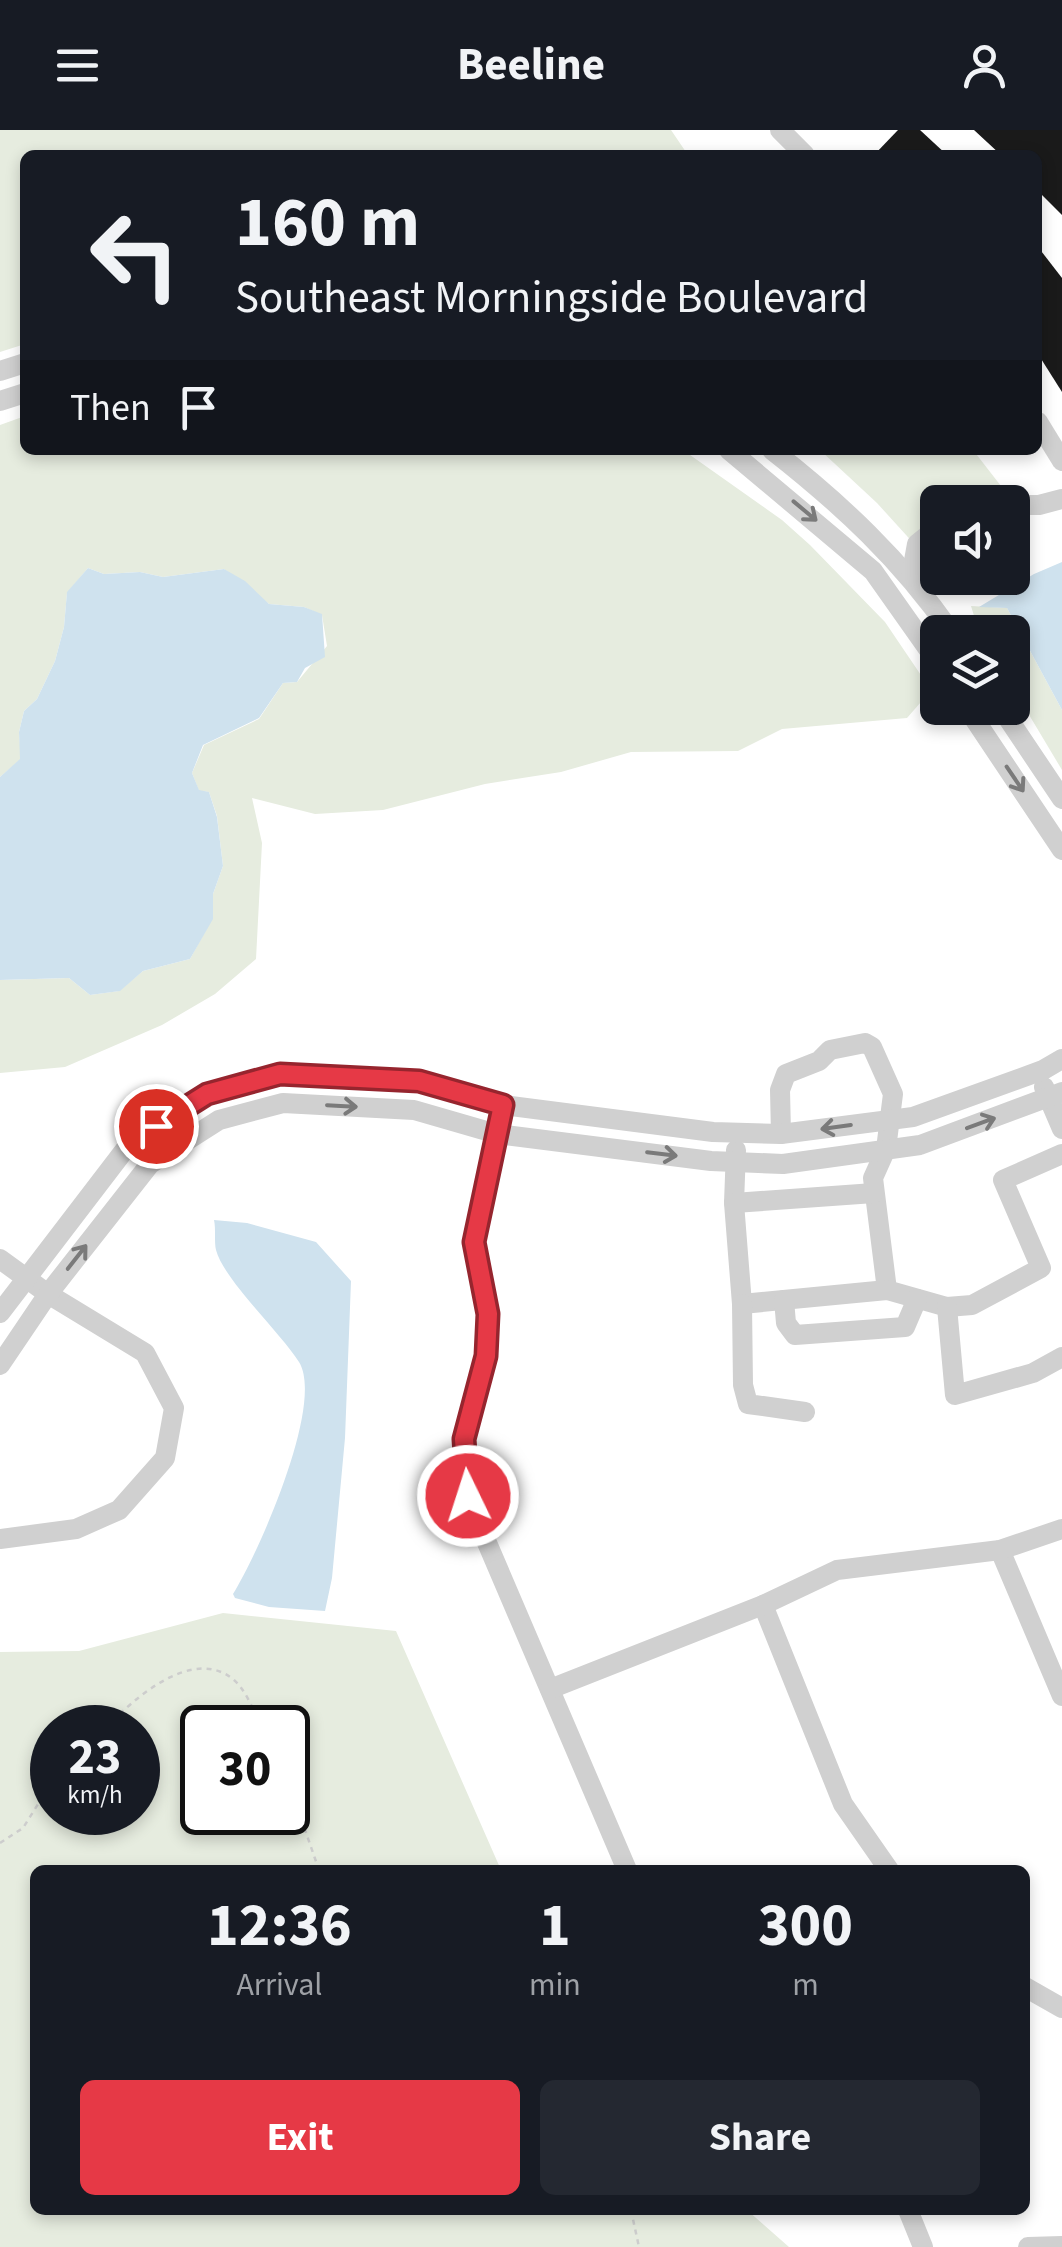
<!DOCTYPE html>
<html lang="en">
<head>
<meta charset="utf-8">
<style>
  :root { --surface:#171b24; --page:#242831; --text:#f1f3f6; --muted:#9ea1a6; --accent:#e63946 }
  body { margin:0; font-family:"Source Sans 3",sans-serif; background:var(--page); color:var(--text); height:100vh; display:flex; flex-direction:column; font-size:38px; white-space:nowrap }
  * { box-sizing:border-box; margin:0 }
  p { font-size:32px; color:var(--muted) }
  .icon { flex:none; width:55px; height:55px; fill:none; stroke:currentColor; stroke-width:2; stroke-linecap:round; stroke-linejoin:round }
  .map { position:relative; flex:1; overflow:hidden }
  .side { position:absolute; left:30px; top:1735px; width:1000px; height:350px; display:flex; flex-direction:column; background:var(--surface); border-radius:15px; box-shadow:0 5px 15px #0003 }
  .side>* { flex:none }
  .top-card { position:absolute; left:20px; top:20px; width:1022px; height:305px; border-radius:15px; box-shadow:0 5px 15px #0003; background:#171b24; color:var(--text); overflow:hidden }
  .tools { position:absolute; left:920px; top:355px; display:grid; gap:20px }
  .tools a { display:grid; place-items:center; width:110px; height:110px; border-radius:15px; background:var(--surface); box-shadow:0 5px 15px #0003; font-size:50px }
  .speed { position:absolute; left:30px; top:1575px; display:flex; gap:20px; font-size:50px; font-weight:700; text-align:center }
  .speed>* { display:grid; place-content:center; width:130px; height:130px; border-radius:50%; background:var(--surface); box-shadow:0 5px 15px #0003; line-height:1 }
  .speed small { font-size:25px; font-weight:400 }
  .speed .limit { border:5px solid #111; border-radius:15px; background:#fff; color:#111 }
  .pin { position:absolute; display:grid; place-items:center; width:85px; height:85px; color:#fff; margin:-42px; border:5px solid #fff; border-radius:50%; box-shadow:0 2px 10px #0007 }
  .me { position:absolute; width:110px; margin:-55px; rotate:356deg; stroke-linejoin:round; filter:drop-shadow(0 0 8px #0008) }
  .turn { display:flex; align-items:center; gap:35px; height:210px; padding:0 50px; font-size:45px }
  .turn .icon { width:130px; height:130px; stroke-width:2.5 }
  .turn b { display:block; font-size:70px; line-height:85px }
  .then { display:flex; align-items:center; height:95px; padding:0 50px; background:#0003; gap:20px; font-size:38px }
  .eta { display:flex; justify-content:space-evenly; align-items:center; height:170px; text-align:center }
  .eta b { font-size:60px; font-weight:700; line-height:70px }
  .button { display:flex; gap:20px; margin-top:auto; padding:20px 50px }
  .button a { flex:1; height:115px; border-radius:15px; background:var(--accent); color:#fff; font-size:40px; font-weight:700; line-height:115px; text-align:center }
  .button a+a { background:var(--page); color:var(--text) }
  header { display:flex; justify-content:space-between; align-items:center; height:130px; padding:0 50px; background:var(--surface); font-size:45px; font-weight:700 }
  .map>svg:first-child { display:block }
  .green { fill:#e6ecdf; fill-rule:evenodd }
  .water { fill:#cfe2ee }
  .building { fill:#1a1a1a }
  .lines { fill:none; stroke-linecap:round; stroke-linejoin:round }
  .path { stroke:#cdcdcd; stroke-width:2.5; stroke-dasharray:5 5; stroke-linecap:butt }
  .minor { stroke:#d0d0d0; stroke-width:20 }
  .oneway { stroke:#7a7a7a }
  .route-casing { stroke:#96252e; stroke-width:25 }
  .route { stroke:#e63946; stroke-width:18 }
</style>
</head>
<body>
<header><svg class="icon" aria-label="menu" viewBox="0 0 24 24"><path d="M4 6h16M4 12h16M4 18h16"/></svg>Beeline<svg class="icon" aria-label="person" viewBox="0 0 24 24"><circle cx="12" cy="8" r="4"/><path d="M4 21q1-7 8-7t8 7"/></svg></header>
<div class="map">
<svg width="1062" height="2117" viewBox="0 0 1062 2117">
  <rect width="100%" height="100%" fill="#fff"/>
  <g class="green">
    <path d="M0,0H671L688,25H25V214L0,222Z"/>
    <path d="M25,286V320H683L782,390L810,415L885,492L929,557L928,564L907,588L782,599L738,621L631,622L561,642L485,654L383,680L315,684L252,668L262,713L256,829L215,864L162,895L65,937L0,943V850L69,848L90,865L119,861L143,841L190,829L212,789L213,764L223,736L217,686L209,662L199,661L192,643L204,615L259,589L283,553L297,552L327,516L322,485L304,477L269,474L224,439L163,447L140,442L104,444L88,438L67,463L64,497L55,531L37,569L24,581L19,602L21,629L0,647V295Z"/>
    <path d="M820,320H973L1008,365L998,372H938L937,419L927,428L877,373Z"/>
    <path d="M971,476L1007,478L1062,580V640L1013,558L1012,502H979Z"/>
    <path d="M223,1483L396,1501L501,1740H35V2080H747L789,2117H0V1522L79,1521ZM52,1598H138V1682H52ZM202,1598H288V1682H202Z"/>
  </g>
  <g class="water">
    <path d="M1062,432V580L1007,478L979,477L1034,444Z"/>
    <path d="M88,438L104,444L140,442L163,447L224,439L245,451L269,474L304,477L322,484L325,527L305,538L297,552L283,553L259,588L203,615L192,643L199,660L209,662L217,687L223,736L213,764V789L190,829L143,841L120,861L90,865L69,848L0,850V647L20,629L19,602L24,581L37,569L55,531L64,497L67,462Z"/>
    <path d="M214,1090L247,1093L316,1112L351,1151L345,1308L332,1448L325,1481L269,1477L235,1468L233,1464C258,1424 325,1274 299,1232C280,1202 224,1150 216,1120C214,1112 216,1099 214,1090Z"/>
  </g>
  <g class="building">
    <path d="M898,0H920L947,25H874Z"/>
    <path d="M974,0H1062V85L1038,61V25H1001Z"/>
    <path d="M1038,117L1062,148V262L1038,224Z"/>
  </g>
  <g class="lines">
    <g class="path">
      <path d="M106,1598C133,1569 193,1515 234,1550C247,1561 254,1583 262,1598"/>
      <path d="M288,1651L319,1740"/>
      <path d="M0,1713L23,1698L52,1652"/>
      <path d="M631,2080L639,2117"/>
    </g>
    <g class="minor">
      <path d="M780,0L805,25"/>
      <path d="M0,241L25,233"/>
      <path d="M0,271L25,263"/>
      <path d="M1038,292L1062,331"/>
      <path d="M729,320L873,441L938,533"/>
      <path d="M772,320C841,374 901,430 951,502"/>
      <path d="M1012,375H1039L1062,369"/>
      <path d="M911,447L917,414L938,397"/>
      <path d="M967,578L1062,720"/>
      <path d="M1001,578L1062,669"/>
      <path d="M1044,957L1062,999"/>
      <path d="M503,975L474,1112L489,1184L485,1225L464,1309L467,1366L627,1740"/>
      <path d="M781,1004L780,960L786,944L819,931L830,920L865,913L872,917L893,964L886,1019L873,1048L887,1160"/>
      <path d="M736,1020L734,1073L742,1174L887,1160L947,1177L972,1175L1041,1138L1003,1050L1062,1024"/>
      <path d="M734,1073L874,1063"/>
      <path d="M0,1129L48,1164L145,1223L174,1278L165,1328L119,1380L76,1399L0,1409"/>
      <path d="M784,1170L786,1193L795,1205L905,1197L917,1169"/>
      <path d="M742,1174L743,1255L748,1274L805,1282"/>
      <path d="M947,1177L955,1265L1033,1243L1062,1227"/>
      <path d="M0,1183L130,1013L207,964L280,944L419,951L503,975L713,1002L781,1004L913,987L1043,940L1062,929"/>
      <path d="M0,1235L48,1164L150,1034L219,990L283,973L414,980L497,1004L711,1031L783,1034L920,1015L1062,962"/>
      <path d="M1000,1420L1062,1566"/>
      <path d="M763,1475L843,1674L889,1740"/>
      <path d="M550,1559L763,1475L837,1440L1000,1420L1062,1399"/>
      <path d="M1025,1857L1062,1878"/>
      <path d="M908,2080L923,2117"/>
      <path d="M1028,2117L1062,2116"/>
    </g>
  </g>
  <defs><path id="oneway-shaft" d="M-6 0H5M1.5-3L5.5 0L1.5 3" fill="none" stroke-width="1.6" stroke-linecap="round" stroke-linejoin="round" transform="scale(2.5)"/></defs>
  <g class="oneway">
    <use href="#oneway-shaft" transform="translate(805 381) rotate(40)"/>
    <use href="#oneway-shaft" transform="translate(1015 649) rotate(56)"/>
    <use href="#oneway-shaft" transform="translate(342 976) rotate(3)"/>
    <use href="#oneway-shaft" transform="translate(981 993) rotate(-20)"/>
    <use href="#oneway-shaft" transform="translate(836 997) rotate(172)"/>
    <use href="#oneway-shaft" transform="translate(662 1024) rotate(7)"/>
    <use href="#oneway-shaft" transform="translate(77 1127) rotate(-52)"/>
  </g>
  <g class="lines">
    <g class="route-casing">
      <path id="route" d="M156,996L207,964L280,944L419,951L503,975L474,1112L488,1184L486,1226L464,1309L468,1366"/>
    </g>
    <use href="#route" class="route"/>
  </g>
</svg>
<div class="tools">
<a><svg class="icon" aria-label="sound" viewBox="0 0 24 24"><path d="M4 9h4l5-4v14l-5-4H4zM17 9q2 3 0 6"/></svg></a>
<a><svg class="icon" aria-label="layers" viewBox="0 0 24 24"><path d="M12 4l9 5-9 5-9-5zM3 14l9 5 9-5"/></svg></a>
</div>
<div class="speed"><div>23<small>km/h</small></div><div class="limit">30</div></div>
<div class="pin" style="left:156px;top:996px;background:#d93025"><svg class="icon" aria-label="arrive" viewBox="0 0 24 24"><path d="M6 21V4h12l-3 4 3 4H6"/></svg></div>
<svg class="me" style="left:468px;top:1366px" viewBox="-20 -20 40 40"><circle r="17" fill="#e63946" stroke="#fff" stroke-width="3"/><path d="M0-11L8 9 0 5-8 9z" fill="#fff"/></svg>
<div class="top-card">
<div class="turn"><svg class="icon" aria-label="left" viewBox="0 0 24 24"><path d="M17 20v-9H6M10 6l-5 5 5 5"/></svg><div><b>160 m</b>Southeast Morningside Boulevard</div></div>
<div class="then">Then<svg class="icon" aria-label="arrive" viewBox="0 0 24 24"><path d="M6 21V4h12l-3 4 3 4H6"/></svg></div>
</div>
<section class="side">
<div class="eta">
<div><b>12:36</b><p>Arrival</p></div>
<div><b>1</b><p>min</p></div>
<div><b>300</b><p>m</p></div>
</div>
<div class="button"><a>Exit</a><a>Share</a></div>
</section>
</div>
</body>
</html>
